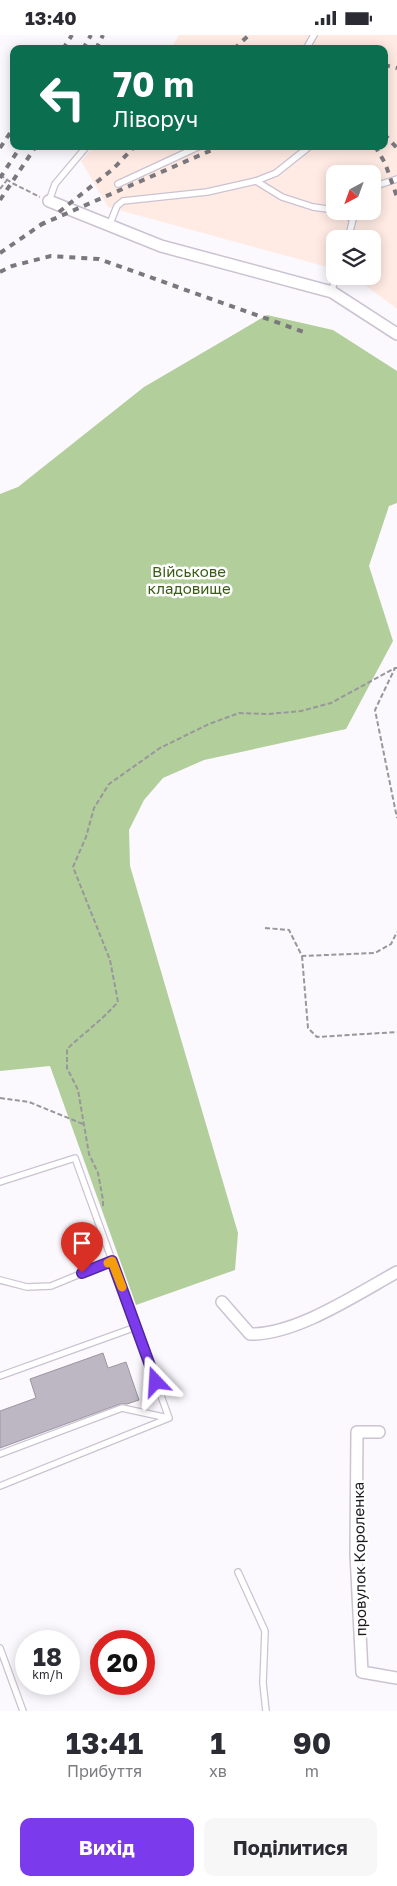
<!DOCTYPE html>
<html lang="uk">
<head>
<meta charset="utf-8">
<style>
  :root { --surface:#fff; --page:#f7f7f7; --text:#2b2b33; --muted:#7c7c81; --accent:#7c3aed }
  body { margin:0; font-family:"Golos Text",sans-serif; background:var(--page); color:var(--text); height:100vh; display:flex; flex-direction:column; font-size:19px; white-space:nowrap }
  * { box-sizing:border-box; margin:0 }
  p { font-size:16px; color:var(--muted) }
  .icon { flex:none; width:28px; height:28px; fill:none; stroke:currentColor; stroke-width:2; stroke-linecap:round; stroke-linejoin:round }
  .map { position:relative; height:1676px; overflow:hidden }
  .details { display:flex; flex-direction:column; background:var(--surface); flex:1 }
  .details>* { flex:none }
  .banner { position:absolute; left:10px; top:10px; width:378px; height:105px; border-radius:10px; box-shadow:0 2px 12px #0003; background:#0b6e4f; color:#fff; overflow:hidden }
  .needle { width:32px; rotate:221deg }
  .buttons { position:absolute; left:326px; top:130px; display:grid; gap:10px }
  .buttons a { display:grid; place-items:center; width:55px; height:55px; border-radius:10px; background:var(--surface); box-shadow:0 2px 12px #0003; font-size:25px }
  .speed { position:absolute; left:15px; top:1595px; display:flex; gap:10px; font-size:25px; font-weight:700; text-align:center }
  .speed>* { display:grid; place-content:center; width:65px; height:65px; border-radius:50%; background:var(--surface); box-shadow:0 2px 12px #0003; line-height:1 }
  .speed small { font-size:12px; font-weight:400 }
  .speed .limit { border:8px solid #d22; background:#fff; color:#111 }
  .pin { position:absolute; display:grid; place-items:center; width:42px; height:42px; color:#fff; margin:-51px -21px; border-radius:50% 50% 50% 0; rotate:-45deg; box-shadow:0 0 5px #0007 }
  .pin .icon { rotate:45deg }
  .me { position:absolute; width:55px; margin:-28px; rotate:340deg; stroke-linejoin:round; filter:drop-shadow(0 0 4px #0008) }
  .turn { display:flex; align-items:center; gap:18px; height:105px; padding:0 20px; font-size:22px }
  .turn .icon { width:65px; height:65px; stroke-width:2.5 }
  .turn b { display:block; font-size:35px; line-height:42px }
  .eta { display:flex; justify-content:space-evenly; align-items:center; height:85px; text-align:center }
  .eta b { font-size:30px; font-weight:700; line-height:35px }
  .button { display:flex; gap:10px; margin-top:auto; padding:10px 20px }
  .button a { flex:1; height:58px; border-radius:10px; background:var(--accent); color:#fff; font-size:20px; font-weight:700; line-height:58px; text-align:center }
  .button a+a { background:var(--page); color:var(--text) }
  .status { display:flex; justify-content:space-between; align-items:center; height:35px; padding:0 25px; background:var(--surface); direction:ltr }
  .status svg { height:14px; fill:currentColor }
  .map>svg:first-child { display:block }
  .industrial { fill:#ffebe3; fill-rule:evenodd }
  .forest { fill:#b2ce9b }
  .building { fill:#bdb6c3; stroke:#9b94a1 }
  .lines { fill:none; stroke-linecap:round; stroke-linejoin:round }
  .lane-casing { stroke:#cbc3d1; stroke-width:8 }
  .street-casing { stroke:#cbc3d1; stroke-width:14 }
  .path { stroke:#99969c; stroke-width:2; stroke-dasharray:5 2.5; stroke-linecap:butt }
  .lane { stroke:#fff; stroke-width:5.5 }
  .street { stroke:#fff; stroke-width:11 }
  .rail { stroke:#7b787d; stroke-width:4; stroke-dasharray:6 6; stroke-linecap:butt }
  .route-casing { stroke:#51269a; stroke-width:12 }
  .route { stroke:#7c3aed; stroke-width:9 }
  .slow { stroke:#f59e0b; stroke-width:9 }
  .labels { text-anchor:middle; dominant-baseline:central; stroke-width:5; stroke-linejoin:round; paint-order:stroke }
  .park-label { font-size:15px; fill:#3a5c14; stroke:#fff }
  .street-label { font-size:15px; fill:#1d1a1f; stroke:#fff }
</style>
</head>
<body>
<div class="status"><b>13:40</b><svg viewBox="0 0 49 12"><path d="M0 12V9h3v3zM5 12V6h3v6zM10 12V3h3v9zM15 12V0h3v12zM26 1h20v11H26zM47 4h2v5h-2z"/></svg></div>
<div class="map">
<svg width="397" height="1676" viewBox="0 0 397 1676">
  <rect width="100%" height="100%" fill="#fbf8fe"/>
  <path class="industrial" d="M179,0H397V274L353,241H372V204H335V234L108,172L81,126L95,111H384V14H171ZM335,139H372V176H335Z"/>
  <path class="forest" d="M267,280L333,295L397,336V468L389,471L369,531L393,606L346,694L204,725L163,743L144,765L129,795L130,831L238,1198L235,1235L136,1270L50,1031L0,1036V459L18,452L144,352Z"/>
  <path class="building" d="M103,1318L108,1333L126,1327L139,1365L127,1369H120L0,1413V1376L36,1363L30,1344Z"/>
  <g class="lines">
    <g class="lane-casing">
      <g id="lane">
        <path d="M306,14L314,0"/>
        <path d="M256,146L282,162L313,172L335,175"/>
        <path d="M118,149L200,111"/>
        <path d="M372,154L375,151L397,144"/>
        <path d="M49,166L55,149L87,111"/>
        <path d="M338,176L353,184"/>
        <path d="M109,191L117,171L123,166L207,157L256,146L276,138L310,111"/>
        <path d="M348,204L353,184L358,176"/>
        <path d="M332,257L335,241"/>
        <path d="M0,1147L75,1123L169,1383L0,1451"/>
        <path d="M0,1245L27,1252L51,1251L112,1226"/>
        <path d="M0,1341L136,1292"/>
        <path d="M0,1419L122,1373L168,1383"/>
        <path d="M238,1537L265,1596L263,1648L266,1676"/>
        <path d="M0,1613L23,1676"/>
      </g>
    </g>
    <g class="street-casing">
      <g id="street">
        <path d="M49,166L161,211L332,257L397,299"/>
        <path d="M222,1267L250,1299C296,1300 357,1259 397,1237"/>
        <path d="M379,1397H357L356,1519L362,1637L397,1643"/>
      </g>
    </g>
    <g class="path">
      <path d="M0,140L12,148L40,162"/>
      <path d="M0,154L7,145"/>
      <path d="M397,633H395L375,675L397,783"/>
      <path d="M265,893L289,895L302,921L375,918L391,909L397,897"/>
      <path d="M302,921L308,993L317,1002L397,997"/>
      <path d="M0,1063L29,1067L83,1089"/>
      <path d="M103,1171V1165L98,1138L89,1119L78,1055L67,1033V1014C84,998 102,985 118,967L110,925L73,832L86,802L94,773L109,749L160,713L209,689L239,678L269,679L301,676L331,668L395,633"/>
    </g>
    <use href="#lane" class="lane"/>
    <use href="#street" class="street"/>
    <g class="rail">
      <path d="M63,14L72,0"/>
      <path d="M83,14L91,0"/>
      <path d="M96,14L103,0"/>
      <path d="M234,14L249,0"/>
      <path d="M384,30L397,33"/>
      <path d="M384,99L397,113"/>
      <path d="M375,111L385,128L397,162"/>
      <path d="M0,113L14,92"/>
      <path d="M0,143L21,111"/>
      <path d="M0,165L36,111"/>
      <path d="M59,177L113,134L135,111"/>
      <path d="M40,190L221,111"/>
      <path d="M0,218L45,187"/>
      <path d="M0,237L12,231L51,221L99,224L304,297"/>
    </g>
  </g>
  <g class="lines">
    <g class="route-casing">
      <path id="route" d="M82,1238L112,1226L156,1347"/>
    </g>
    <use href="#route" class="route"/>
    <path class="slow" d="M108,1228L112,1226L122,1252"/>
  </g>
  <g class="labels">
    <g class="park-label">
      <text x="189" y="536">Військове<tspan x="189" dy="17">кладовище</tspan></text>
    </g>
    <g class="street-label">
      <text transform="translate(359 1524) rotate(-91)">провулок Короленка</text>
    </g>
  </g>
</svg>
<div class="buttons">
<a><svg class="needle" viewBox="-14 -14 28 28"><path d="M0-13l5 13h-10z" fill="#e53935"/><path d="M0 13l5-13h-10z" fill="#7c7c81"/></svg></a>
<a><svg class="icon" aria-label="layers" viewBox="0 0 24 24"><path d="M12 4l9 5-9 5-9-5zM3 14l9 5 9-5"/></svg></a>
</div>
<div class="speed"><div>18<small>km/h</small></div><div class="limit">20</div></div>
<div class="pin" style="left:82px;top:1238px;background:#d93025"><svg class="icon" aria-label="arrive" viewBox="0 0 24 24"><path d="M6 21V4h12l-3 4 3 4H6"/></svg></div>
<svg class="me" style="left:156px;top:1347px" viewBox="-20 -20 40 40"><path d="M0-17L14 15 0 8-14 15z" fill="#7c3aed" stroke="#fff" stroke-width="4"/></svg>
<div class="banner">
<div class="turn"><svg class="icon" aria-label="left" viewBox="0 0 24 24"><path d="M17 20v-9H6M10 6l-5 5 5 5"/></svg><div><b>70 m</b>Ліворуч</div></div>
</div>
</div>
<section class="details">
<div class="eta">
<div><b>13:41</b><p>Прибуття</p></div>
<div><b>1</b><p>хв</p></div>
<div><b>90</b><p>m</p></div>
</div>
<div class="button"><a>Вихід</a><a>Поділитися</a></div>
</section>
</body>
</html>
